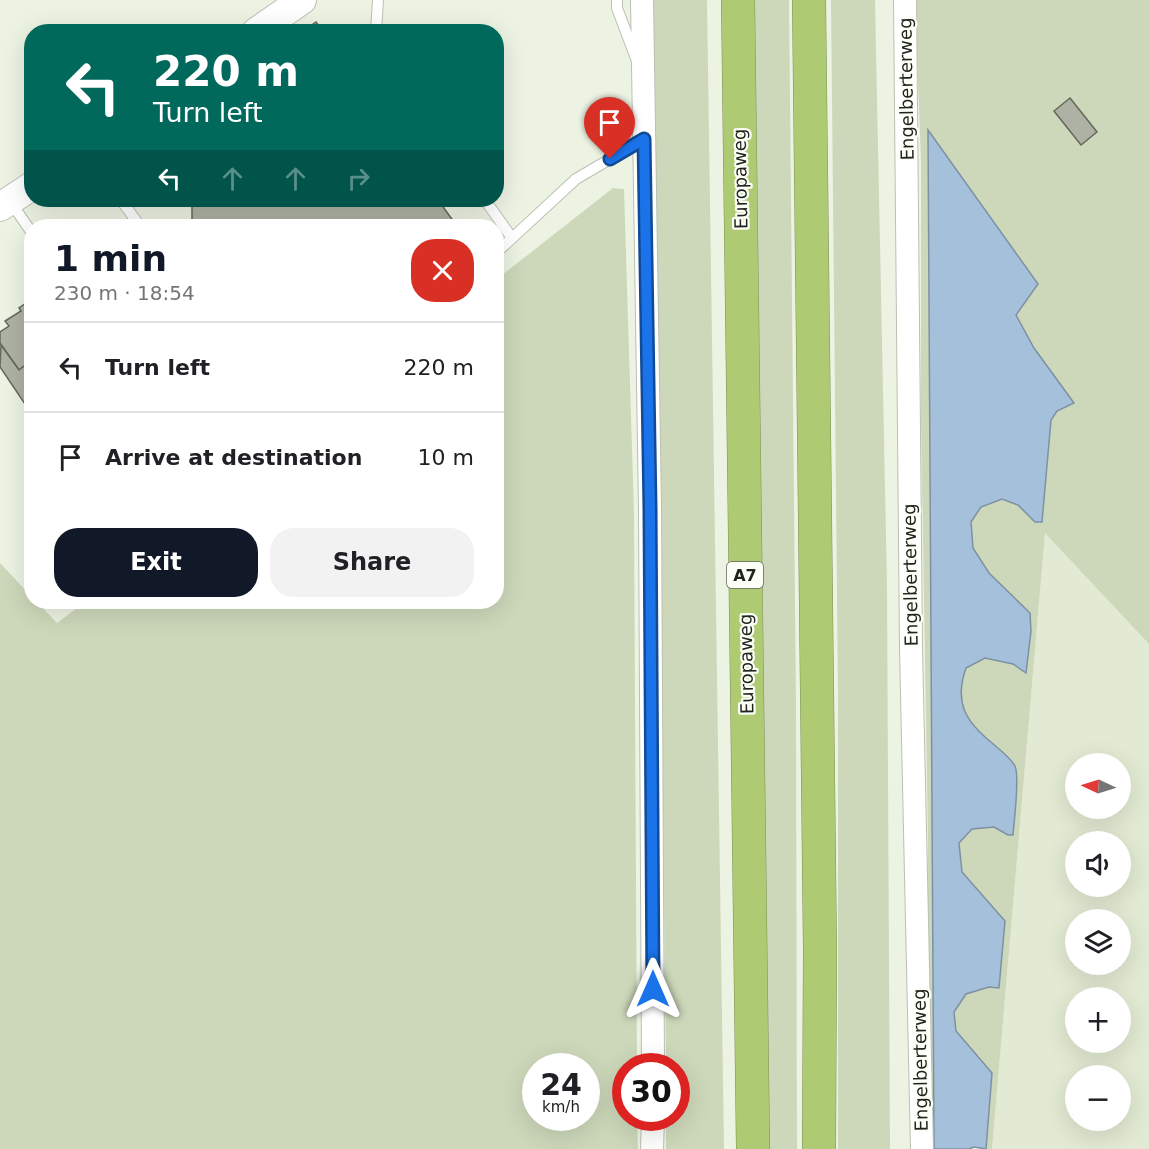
<!DOCTYPE html>
<html lang="en">
<head>
<meta charset="utf-8">
<style>
  :root { --surface:#fff; --page:#f2f2f2; --text:#202124; --muted:#757577; --line:#e0e0e0; --accent:#111827 }
  body { margin:0; font-family:"DejaVu Sans",sans-serif; background:var(--page); color:var(--text); height:100vh; display:flex; flex-direction:column; font-size:22px; white-space:nowrap }
  * { box-sizing:border-box; margin:0 }
  p { font-size:20px; color:var(--muted) }
  .icon { flex:none; width:33px; height:33px; fill:none; stroke:currentColor; stroke-width:2; stroke-linecap:round; stroke-linejoin:round }
  .map { position:relative; flex:1; overflow:hidden }
  .details { position:absolute; left:24px; top:219px; width:480px; height:390px; display:flex; flex-direction:column; background:var(--surface); border-radius:24px; box-shadow:0 6px 24px #0002 }
  .details>* { flex:none }
  .guide { position:absolute; left:24px; top:24px; width:480px; height:183px; border-radius:24px; box-shadow:0 6px 24px #0002; background:#00695c; color:#fff; overflow:hidden }
  .needle { width:39px; rotate:274deg }
  .fabs { position:absolute; left:1065px; top:753px; display:grid; gap:12px }
  .fabs a { display:grid; place-items:center; width:66px; height:66px; border-radius:50%; background:var(--surface); box-shadow:0 6px 24px #0002; font-size:30px }
  .speed { position:absolute; left:522px; top:1053px; display:flex; gap:12px; font-size:30px; font-weight:700; text-align:center }
  .speed>* { display:grid; place-content:center; width:78px; height:78px; border-radius:50%; background:var(--surface); box-shadow:0 6px 24px #0002; line-height:1 }
  .speed small { font-size:15px; font-weight:400 }
  .speed .limit { border:9px solid #d22; background:#fff; color:#111 }
  .pin { position:absolute; display:grid; place-items:center; width:51px; height:51px; color:#fff; margin:-62px -26px; border-radius:50% 50% 50% 0; rotate:-45deg; box-shadow:0 0 6px #0007 }
  .pin .icon { rotate:45deg }
  .me { position:absolute; width:66px; margin:-33px; rotate:0deg; stroke-linejoin:round; filter:drop-shadow(0 0 4px #0008) }
  .turn { display:flex; align-items:center; gap:21px; height:126px; padding:0 30px; font-size:27px }
  .turn .icon { width:78px; height:78px; stroke-width:2.5 }
  .turn b { display:block; font-size:42px; line-height:51px }
  .lanes { display:flex; align-items:center; height:57px; padding:0 30px; background:#0003; justify-content:center; gap:30px; direction:ltr }
  .lanes .off { opacity:.35 }
  .round { display:grid; place-items:center; flex:none; width:63px; height:63px; border-radius:24px; background:var(--page) }
  .overview { display:flex; align-items:center; justify-content:space-between; height:102px; padding:0 30px }
  h1 { font-size:36px; font-weight:700; line-height:45px; color:var(--accent) }
  .button { display:flex; gap:12px; margin-top:auto; padding:12px 30px }
  .button a { flex:1; height:69px; border-radius:24px; background:var(--accent); color:#fff; font-size:24px; font-weight:700; line-height:69px; text-align:center }
  .button a+a { background:var(--page); color:var(--text) }
  ul { padding:0; list-style:none }
  li { display:flex; align-items:center; gap:18px; height:90px; padding:0 30px; border-top:2px solid var(--line) }
  li div { flex:1 }
  li b { display:block; font-size:22px }
  li em { font-style:normal }
  .map>svg:first-child { display:block }
  .built { fill:#e2ead3; fill-rule:evenodd }
  .green { fill:#cdd8ba; fill-rule:evenodd }
  .water { fill:#a5c0db; stroke:#7d91a2; stroke-width:1.5 }
  .building { fill:#adb2a4; stroke:#64695c; stroke-width:1.5 }
  .lines { fill:none; stroke-linecap:round; stroke-linejoin:round }
  .service-casing { stroke:#bbc0b2; stroke-width:12 }
  .minor-casing { stroke:#bbc0b2; stroke-width:24 }
  .tertiary-casing { stroke:#bbc0b2; stroke-width:30 }
  .motorway-casing { stroke:#7d9055; stroke-width:34 }
  .service { stroke:#fff; stroke-width:10 }
  .minor { stroke:#fff; stroke-width:22 }
  .tertiary { stroke:#fff; stroke-width:28 }
  .motorway { stroke:#aeca73; stroke-width:33 }
  .route-casing { stroke:#114b97; stroke-width:15 }
  .route { stroke:#1a73e8; stroke-width:10 }
  .labels { text-anchor:middle; dominant-baseline:central; stroke-width:4.5; stroke-linejoin:round; paint-order:stroke }
  .shield { fill:#fbfff6; stroke:#62655f; stroke-width:1.5 }
  .shield-label { font-size:16px; font-weight:bold; fill:#21231e }
  .street-label { font-size:18px; fill:#21231e; stroke:#fbfff6 }
</style>
</head>
<body>
<div class="map">
<svg width="1149" height="1149" viewBox="0 0 1149 1149">
  <rect width="100%" height="100%" fill="#edf3e3"/>
  <path class="built" d="M1045,532L1149,644V1149H992ZM1076,764H1120V808H1076ZM1076,842H1120V886H1076ZM1076,920H1120V964H1076ZM1076,998H1120V1042H1076ZM1076,1076H1120V1120H1076Z"/>
  <g class="green">
    <path d="M650,0H707L724,1149H666V1118H676V1066H666L659,477Z"/>
    <path d="M753,0H789L796,702L797,1149H765Z"/>
    <path d="M831,0H875L887,585L890,1149H838V693Z"/>
    <path d="M915,0H1149V644L1045,533L992,1149H986L992,1074L956,1031L954,1012L966,994L989,987H999L1005,921L962,872L959,843L972,829L994,827L1008,835H1013C1014,821 1020,777 1015,766C1010,757 1000,750 992,743C964,721 954,702 966,668L985,658L1013,664L1026,672L1030,613L989,573L973,548L971,522L981,507L1002,499L1018,505L1035,522H1042L1051,420L1057,411L1034,348L1016,315L1038,284L928,131L934,1149H928L926,1042L928,842L921,417V161Z"/>
    <path d="M613,188L624,189L634,513L637,1066H626V1118H637L638,1149H0V563L31,596L32,602H37L57,623L85,602H496L497,279ZM536,1066H586V1118H536Z"/>
  </g>
  <path class="water" d="M928,130L1038,284L1016,315L1034,348L1074,403L1057,411L1051,420L1042,522H1035L1018,505L1002,499L981,507L971,522L973,548L989,573L1030,613L1031,631L1026,673L1013,664L985,658L966,668C954,702 965,721 992,743C1000,750 1010,757 1015,766C1020,777 1014,821 1013,835H1008L994,827L972,829L959,843L962,872L1005,921L999,988L989,987L966,994L954,1012L956,1031L992,1073L986,1149L974,1147L969,1149H934Z"/>
  <g class="building">
    <path d="M316,22L322,30L302,32Z"/>
    <path d="M1070,98L1097,132L1081,145L1054,111Z"/>
    <path d="M192,200H438L457,226H192Z"/>
    <path d="M32,299V361L19,370L0,343V332L9,326L5,321L21,311L19,308Z"/>
    <path d="M1,345L19,370L24,366L32,377V400L25,404L0,367Z"/>
  </g>
  <g class="lines">
    <g class="service-casing">
      <g id="service">
        <path d="M617,0V8L637,61"/>
        <path d="M376,32L378,0"/>
        <path d="M121,200L140,226"/>
        <path d="M485,200L512,238"/>
        <path d="M10,201L32,233"/>
        <path d="M496,253L576,179L644,139"/>
      </g>
    </g>
    <g class="minor-casing">
      <g id="minor">
        <path d="M642,0L650,509L653,1066"/>
        <path d="M905,0L911,648L922,1149"/>
        <path d="M652,1149L653,1118"/>
      </g>
    </g>
    <g class="tertiary-casing">
      <g id="tertiary">
        <path d="M256,32L302,0"/>
        <path d="M0,207L32,186"/>
      </g>
    </g>
    <g class="motorway-casing">
      <g id="motorway">
        <path d="M738,0L753,1149"/>
        <path d="M809,0L820,951L819,1149"/>
      </g>
    </g>
    <use href="#service" class="service"/>
    <use href="#minor" class="minor"/>
    <use href="#tertiary" class="tertiary"/>
    <use href="#motorway" class="motorway"/>
  </g>
  <g class="lines">
    <g class="route-casing">
      <path id="route" d="M610,159L644,139L650,509L653,989"/>
    </g>
    <use href="#route" class="route"/>
  </g>
  <g class="labels">
    <rect class="shield" x="727" y="562" width="36" height="26" rx="4.5"/>
    <g class="shield-label">
      <text x="745" y="575">A7</text>
    </g>
    <g class="street-label">
      <text transform="translate(906 89) rotate(-91)">Engelberterweg</text>
      <text transform="translate(740 179) rotate(-91)">Europaweg</text>
      <text transform="translate(910 575) rotate(-91)">Engelberterweg</text>
      <text transform="translate(746 664) rotate(-91)">Europaweg</text>
      <text transform="translate(920 1060) rotate(-91)">Engelberterweg</text>
    </g>
  </g>
</svg>
<div class="fabs">
<a><svg class="needle" viewBox="-14 -14 28 28"><path d="M0-13l5 13h-10z" fill="#e53935"/><path d="M0 13l5-13h-10z" fill="#757577"/></svg></a>
<a><svg class="icon" aria-label="sound" viewBox="0 0 24 24"><path d="M4 9h4l5-4v14l-5-4H4zM17 9q2 3 0 6"/></svg></a>
<a><svg class="icon" aria-label="layers" viewBox="0 0 24 24"><path d="M12 4l9 5-9 5-9-5zM3 14l9 5 9-5"/></svg></a>
<a>+</a>
<a>−</a>
</div>
<div class="speed"><div>24<small>km/h</small></div><div class="limit">30</div></div>
<div class="pin" style="left:610px;top:159px;background:#d93025"><svg class="icon" aria-label="arrive" viewBox="0 0 24 24"><path d="M6 21V4h12l-3 4 3 4H6"/></svg></div>
<svg class="me" style="left:653px;top:989px" viewBox="-20 -20 40 40"><path d="M0-17L14 15 0 8-14 15z" fill="#1a73e8" stroke="#fff" stroke-width="4"/></svg>
<div class="guide">
<div class="turn"><svg class="icon" aria-label="left" viewBox="0 0 24 24"><path d="M17 20v-9H6M10 6l-5 5 5 5"/></svg><div><b>220 m</b>Turn left</div></div>
<div class="lanes"><svg class="icon" aria-label="left" viewBox="0 0 24 24"><path d="M17 20v-9H6M10 6l-5 5 5 5"/></svg><svg class="icon off" aria-label="ahead" viewBox="0 0 24 24"><path d="M12 20V5M6 11l6-6 6 6"/></svg><svg class="icon off" aria-label="ahead" viewBox="0 0 24 24"><path d="M12 20V5M6 11l6-6 6 6"/></svg><svg class="icon off" aria-label="right" viewBox="0 0 24 24"><path d="M7 20v-9h11M14 6l5 5-5 5"/></svg></div>
</div>
<section class="details">
<div class="overview"><div><h1>1 min</h1><p>230 m · 18:54</p></div><a class="round" style="background:#d93025;color:#fff"><svg class="icon" aria-label="close" viewBox="0 0 24 24"><path d="M6 6l12 12M18 6L6 18"/></svg></a></div>
<ul>
<li><svg class="icon" aria-label="left" viewBox="0 0 24 24"><path d="M17 20v-9H6M10 6l-5 5 5 5"/></svg><div><b>Turn left</b></div><em>220 m</em></li>
<li><svg class="icon" aria-label="arrive" viewBox="0 0 24 24"><path d="M6 21V4h12l-3 4 3 4H6"/></svg><div><b>Arrive at destination</b></div><em>10 m</em></li>
</ul>
<div class="button"><a>Exit</a><a>Share</a></div>
</section>
</div>
</body>
</html>
